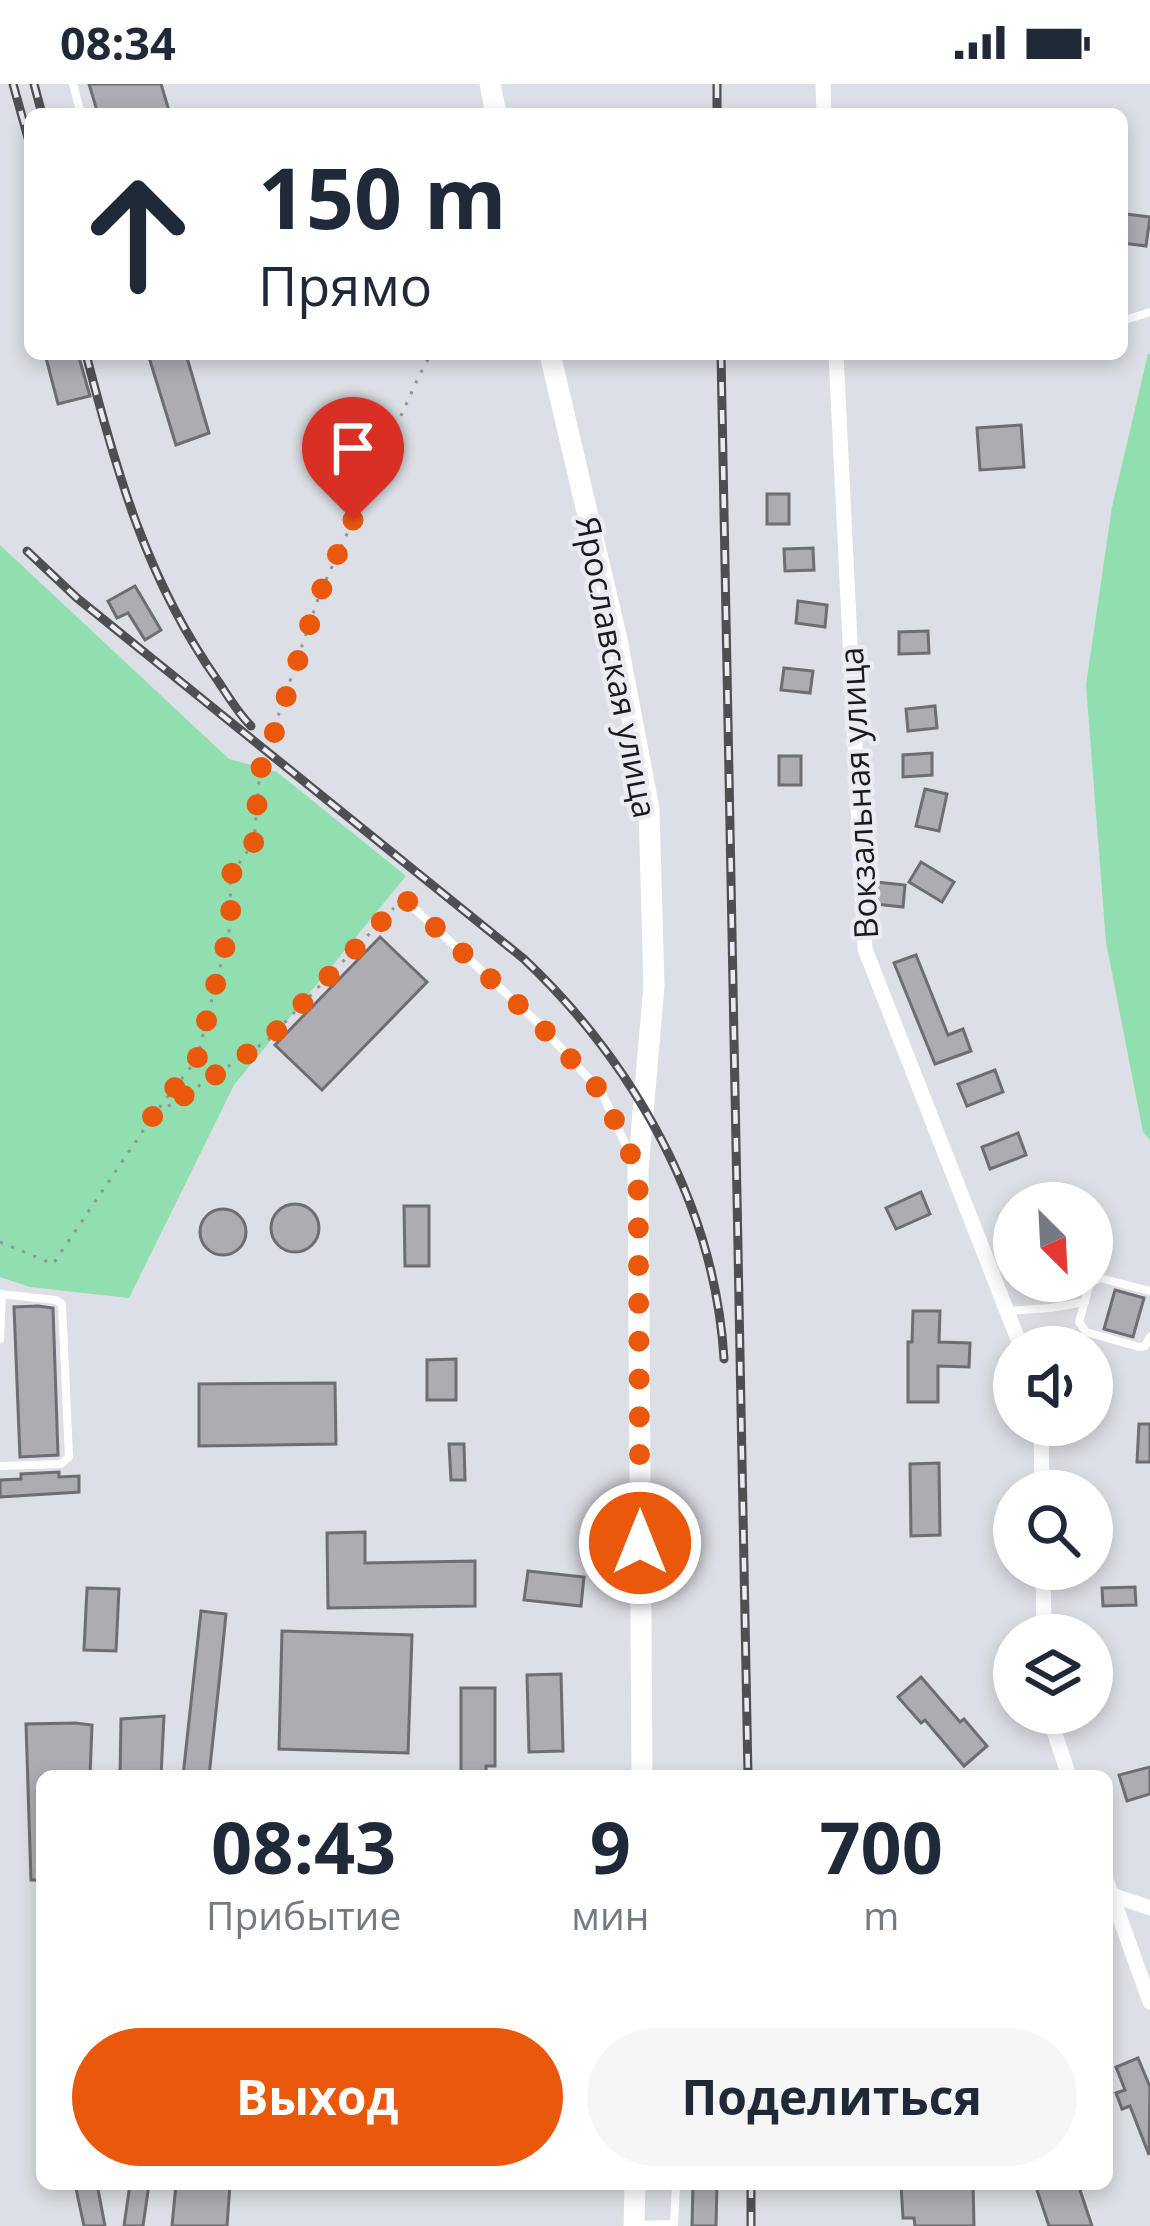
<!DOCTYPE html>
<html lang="ru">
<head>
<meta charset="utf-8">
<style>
  :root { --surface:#fff; --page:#f6f6f7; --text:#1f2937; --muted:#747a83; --accent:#ea580c }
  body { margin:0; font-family:"Open Sans",sans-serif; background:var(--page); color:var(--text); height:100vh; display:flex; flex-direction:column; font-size:45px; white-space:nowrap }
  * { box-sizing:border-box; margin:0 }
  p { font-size:39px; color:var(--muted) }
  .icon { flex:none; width:66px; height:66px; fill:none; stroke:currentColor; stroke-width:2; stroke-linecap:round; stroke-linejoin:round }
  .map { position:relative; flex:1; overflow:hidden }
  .drawer { position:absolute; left:36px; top:1686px; width:1077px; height:420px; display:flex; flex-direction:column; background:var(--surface); border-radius:18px; box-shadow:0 6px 18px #0003 }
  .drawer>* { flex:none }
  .hud { position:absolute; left:24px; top:24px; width:1104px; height:252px; border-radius:18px; box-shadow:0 6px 18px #0003; background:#fff; color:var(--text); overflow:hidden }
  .needle { width:78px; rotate:156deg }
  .tools { position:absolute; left:993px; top:1098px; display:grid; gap:24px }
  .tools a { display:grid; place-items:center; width:120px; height:120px; border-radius:50%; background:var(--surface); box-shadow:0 6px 18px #0003; font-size:60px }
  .pin { position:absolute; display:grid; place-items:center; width:102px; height:102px; color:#fff; margin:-123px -51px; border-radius:50% 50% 50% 0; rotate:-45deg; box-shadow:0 0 12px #0007 }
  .pin .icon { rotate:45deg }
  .me { position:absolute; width:132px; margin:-66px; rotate:0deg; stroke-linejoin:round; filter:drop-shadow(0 0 9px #0008) }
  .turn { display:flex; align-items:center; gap:42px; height:252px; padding:0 36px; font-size:54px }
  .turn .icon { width:156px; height:156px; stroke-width:2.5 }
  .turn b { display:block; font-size:84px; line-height:102px }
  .eta { display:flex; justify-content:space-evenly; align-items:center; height:204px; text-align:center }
  .eta b { font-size:72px; font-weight:700; line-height:84px }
  .primary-button { display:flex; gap:24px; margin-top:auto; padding:24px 36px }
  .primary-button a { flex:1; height:138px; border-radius:72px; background:var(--accent); color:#fff; font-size:48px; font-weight:700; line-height:138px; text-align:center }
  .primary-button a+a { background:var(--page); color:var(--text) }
  .status { display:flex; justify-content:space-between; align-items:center; height:84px; padding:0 60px; background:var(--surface); direction:ltr }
  .status svg { height:33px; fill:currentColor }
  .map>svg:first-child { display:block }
  .green { fill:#91deb1 }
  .building { fill:#adacb3; stroke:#6d6d73; stroke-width:3 }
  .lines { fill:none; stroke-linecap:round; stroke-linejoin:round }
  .path { stroke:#919498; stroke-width:3; stroke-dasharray:3 9; stroke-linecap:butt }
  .service { stroke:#fff; stroke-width:8 }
  .minor { stroke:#fff; stroke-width:15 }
  .secondary { stroke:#fff; stroke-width:21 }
  .rail-casing { stroke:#4e4f52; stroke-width:9 }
  .rail { stroke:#e9ecf2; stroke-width:4.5; stroke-dasharray:14; stroke-linecap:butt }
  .route { stroke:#ea580c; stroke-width:21; stroke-dasharray:0 37.8 }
  .labels { text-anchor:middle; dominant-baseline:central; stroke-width:9; stroke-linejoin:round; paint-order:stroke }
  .street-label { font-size:33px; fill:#191a1c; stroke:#e9ecf2 }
</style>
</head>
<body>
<div class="status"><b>08:34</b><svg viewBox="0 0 49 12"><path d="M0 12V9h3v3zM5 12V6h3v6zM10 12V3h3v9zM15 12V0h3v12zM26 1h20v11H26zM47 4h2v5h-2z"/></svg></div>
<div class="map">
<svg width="1150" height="2142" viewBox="0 0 1150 2142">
  <rect width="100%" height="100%" fill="#dcdfe5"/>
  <g class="green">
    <path d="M1148,270H1150V1056L1143,1048L1106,858L1086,601L1112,423Z"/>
    <path d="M0,461L229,675L277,688L406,792L234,1001L129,1214L30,1203L0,1193Z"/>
  </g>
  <g class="building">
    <path d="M89,0H161L170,30H98Z"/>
    <path d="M1126,130L1150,133L1146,162L1122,159Z"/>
    <path d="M45,270H78L90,312L58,320Z"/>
    <path d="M148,270H186L209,349L176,361Z"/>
    <path d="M1021,341L1024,383L980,386L977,344Z"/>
    <rect x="767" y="410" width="22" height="30"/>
    <path d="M813,464L814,486L785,487L784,465Z"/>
    <path d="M135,502L161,546L145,556L128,529L117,534L108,517Z"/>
    <path d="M798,517L827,521L825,543L796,539Z"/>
    <path d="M928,547L929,569L899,570V548Z"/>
    <path d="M784,584L813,587L810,609L781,606Z"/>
    <path d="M935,622L937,644L908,647L906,625Z"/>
    <path d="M932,669V691L903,693V671Z"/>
    <rect x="779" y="672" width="22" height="29"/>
    <path d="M925,705L947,710L939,747L916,742Z"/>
    <path d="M921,778L954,798L942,818L909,798Z"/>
    <path d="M876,798L905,801L903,823L875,820Z"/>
    <path d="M380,853L427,898L322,1006L275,961Z"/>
    <path d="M916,871L948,951L963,945L971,967L935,980L894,879Z"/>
    <path d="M995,986L1003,1008L967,1022L958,1000Z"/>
    <path d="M1018,1049L1026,1071L990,1085L982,1063Z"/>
    <path d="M921,1108L930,1130L896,1145L886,1124Z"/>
    <circle cx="295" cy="1144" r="24"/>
    <path d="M404,1122H429V1182H405Z"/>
    <circle cx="223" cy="1148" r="23"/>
    <path d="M1115,1206L1144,1214L1133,1253L1104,1245Z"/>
    <path d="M38,1222L53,1224L58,1371L20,1373L14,1223Z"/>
    <path d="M913,1227H940L939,1258L970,1259L969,1283L938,1282V1318H908V1258H912Z"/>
    <path d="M456,1275V1316H427V1276Z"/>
    <path d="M335,1299L336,1360L199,1362V1300Z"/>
    <path d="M1139,1340H1150V1378H1137Z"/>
    <path d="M449,1360H464L465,1396H451Z"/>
    <path d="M939,1379L940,1451L911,1452L910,1380Z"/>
    <path d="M59,1388V1393L79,1392V1408L0,1413V1396L21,1395V1390Z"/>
    <path d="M365,1448V1479L475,1477V1522L328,1524L327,1449Z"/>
    <path d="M528,1487L584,1493L581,1522L524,1516Z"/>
    <path d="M1135,1503L1136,1521L1103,1522L1102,1504Z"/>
    <path d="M87,1504L119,1505L116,1567L84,1566Z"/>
    <path d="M201,1527L226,1530L220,1590L209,1692H183Z"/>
    <path d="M282,1547L412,1551L408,1669L279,1665Z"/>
    <path d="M561,1590L563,1667L529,1668L527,1591Z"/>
    <path d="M921,1593L960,1638L964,1635L987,1662L964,1682L925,1636L921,1639L898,1613Z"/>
    <path d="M461,1604H495V1682H486V1692H461Z"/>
    <path d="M164,1632L161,1692H120L121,1635Z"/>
    <path d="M75,1639L92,1641L90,1692H42V1796H31L26,1640Z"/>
    <path d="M1150,1683V1710L1127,1717L1119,1691Z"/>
    <path d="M1138,1974L1150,2003L1149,2071L1130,2022L1122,2025L1116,2009L1125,2006L1116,1983Z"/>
    <path d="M75,2100H97L105,2142H84Z"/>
    <path d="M130,2100H149L143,2142H124Z"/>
    <path d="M176,2100H230L227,2142H172Z"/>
    <path d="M693,2100H717L716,2142H692Z"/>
    <path d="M901,2100H973L974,2142H915L914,2134H903Z"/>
    <path d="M1035,2100H1078L1092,2142H1049Z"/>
  </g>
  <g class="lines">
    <g class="path">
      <path d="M158,1029L268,956L394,824"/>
      <path d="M152,1033L197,975L231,839L230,792L254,758L260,685L320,509L420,290L431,270"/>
      <path d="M0,1158L53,1180L151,1035"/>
    </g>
    <g class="service">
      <path d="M73,0L81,30"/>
      <path d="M1122,237L1150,228"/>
      <path d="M404,815L537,938L602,1009L633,1077"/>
      <path d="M1150,1207L1100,1194L1090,1199L1079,1238L1086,1248L1139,1263L1145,1262L1150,1253"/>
      <path d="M0,1210L56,1216L62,1220L69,1373L61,1380L0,1382"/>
      <path d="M1008,1227L1050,1224L1085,1218"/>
      <path d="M0,1255L2,1210"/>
      <path d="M636,2141L674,2140L676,2100"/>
    </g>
    <g class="minor">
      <path d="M823,0L824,30"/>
      <path d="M836,270L865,865L1021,1263"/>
      <path d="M1041,1341L1042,1407"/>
      <path d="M1043,1485L1044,1551"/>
      <path d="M1048,1629L1069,1692"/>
      <path d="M1107,1798L1150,1918"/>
      <path d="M1112,1811L1150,1824"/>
    </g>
    <g class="secondary">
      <path d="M490,0L496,30"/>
      <path d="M550,270L617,556L649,725L654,902L638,1086L642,1692"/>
      <path d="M634,2142L635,2100"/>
    </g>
    <g class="rail-casing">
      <g id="rail">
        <path d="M13,0L30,61"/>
        <path d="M34,0L42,30"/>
        <path d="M717,0V30"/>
        <path d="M86,270C116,387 147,497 218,597C228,612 238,629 251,642"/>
        <path d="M721,270L748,1692"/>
        <path d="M27,467L77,514L524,875C634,979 715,1122 724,1275"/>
        <path d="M751,2142V2100"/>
      </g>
    </g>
    <use href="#rail" class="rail"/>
  </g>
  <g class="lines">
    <path class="route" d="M353,436L320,509L264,680L260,685L254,758L230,792L231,839L197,975L152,1033L268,956L404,814L537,938L602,1009L638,1086L640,1459"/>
  </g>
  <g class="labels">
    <g class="street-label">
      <text transform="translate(617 583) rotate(79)">Ярославская улица</text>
      <text transform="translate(858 709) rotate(-93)">Вокзальная улица</text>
    </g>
  </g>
</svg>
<div class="tools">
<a><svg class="needle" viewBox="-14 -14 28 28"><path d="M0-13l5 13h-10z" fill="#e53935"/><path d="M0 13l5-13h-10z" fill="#747a83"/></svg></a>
<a><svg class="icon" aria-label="sound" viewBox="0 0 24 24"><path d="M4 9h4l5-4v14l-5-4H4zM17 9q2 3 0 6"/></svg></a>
<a><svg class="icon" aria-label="search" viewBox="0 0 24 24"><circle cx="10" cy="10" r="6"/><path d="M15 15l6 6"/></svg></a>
<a><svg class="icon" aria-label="layers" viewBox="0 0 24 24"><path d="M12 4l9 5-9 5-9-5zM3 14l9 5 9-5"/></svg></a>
</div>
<div class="pin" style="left:353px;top:436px;background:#d93025"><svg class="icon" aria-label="arrive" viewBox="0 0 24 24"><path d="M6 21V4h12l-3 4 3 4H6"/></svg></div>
<svg class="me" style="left:640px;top:1459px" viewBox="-20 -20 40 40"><circle r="17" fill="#ea580c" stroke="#fff" stroke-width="3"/><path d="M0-11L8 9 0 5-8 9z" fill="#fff"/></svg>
<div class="hud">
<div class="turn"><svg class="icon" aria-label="ahead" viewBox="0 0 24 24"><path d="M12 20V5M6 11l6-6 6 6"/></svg><div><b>150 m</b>Прямо</div></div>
</div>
<section class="drawer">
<div class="eta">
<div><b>08:43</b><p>Прибытие</p></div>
<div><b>9</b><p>мин</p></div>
<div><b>700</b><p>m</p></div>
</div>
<div class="primary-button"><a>Выход</a><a>Поделиться</a></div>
</section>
</div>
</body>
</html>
